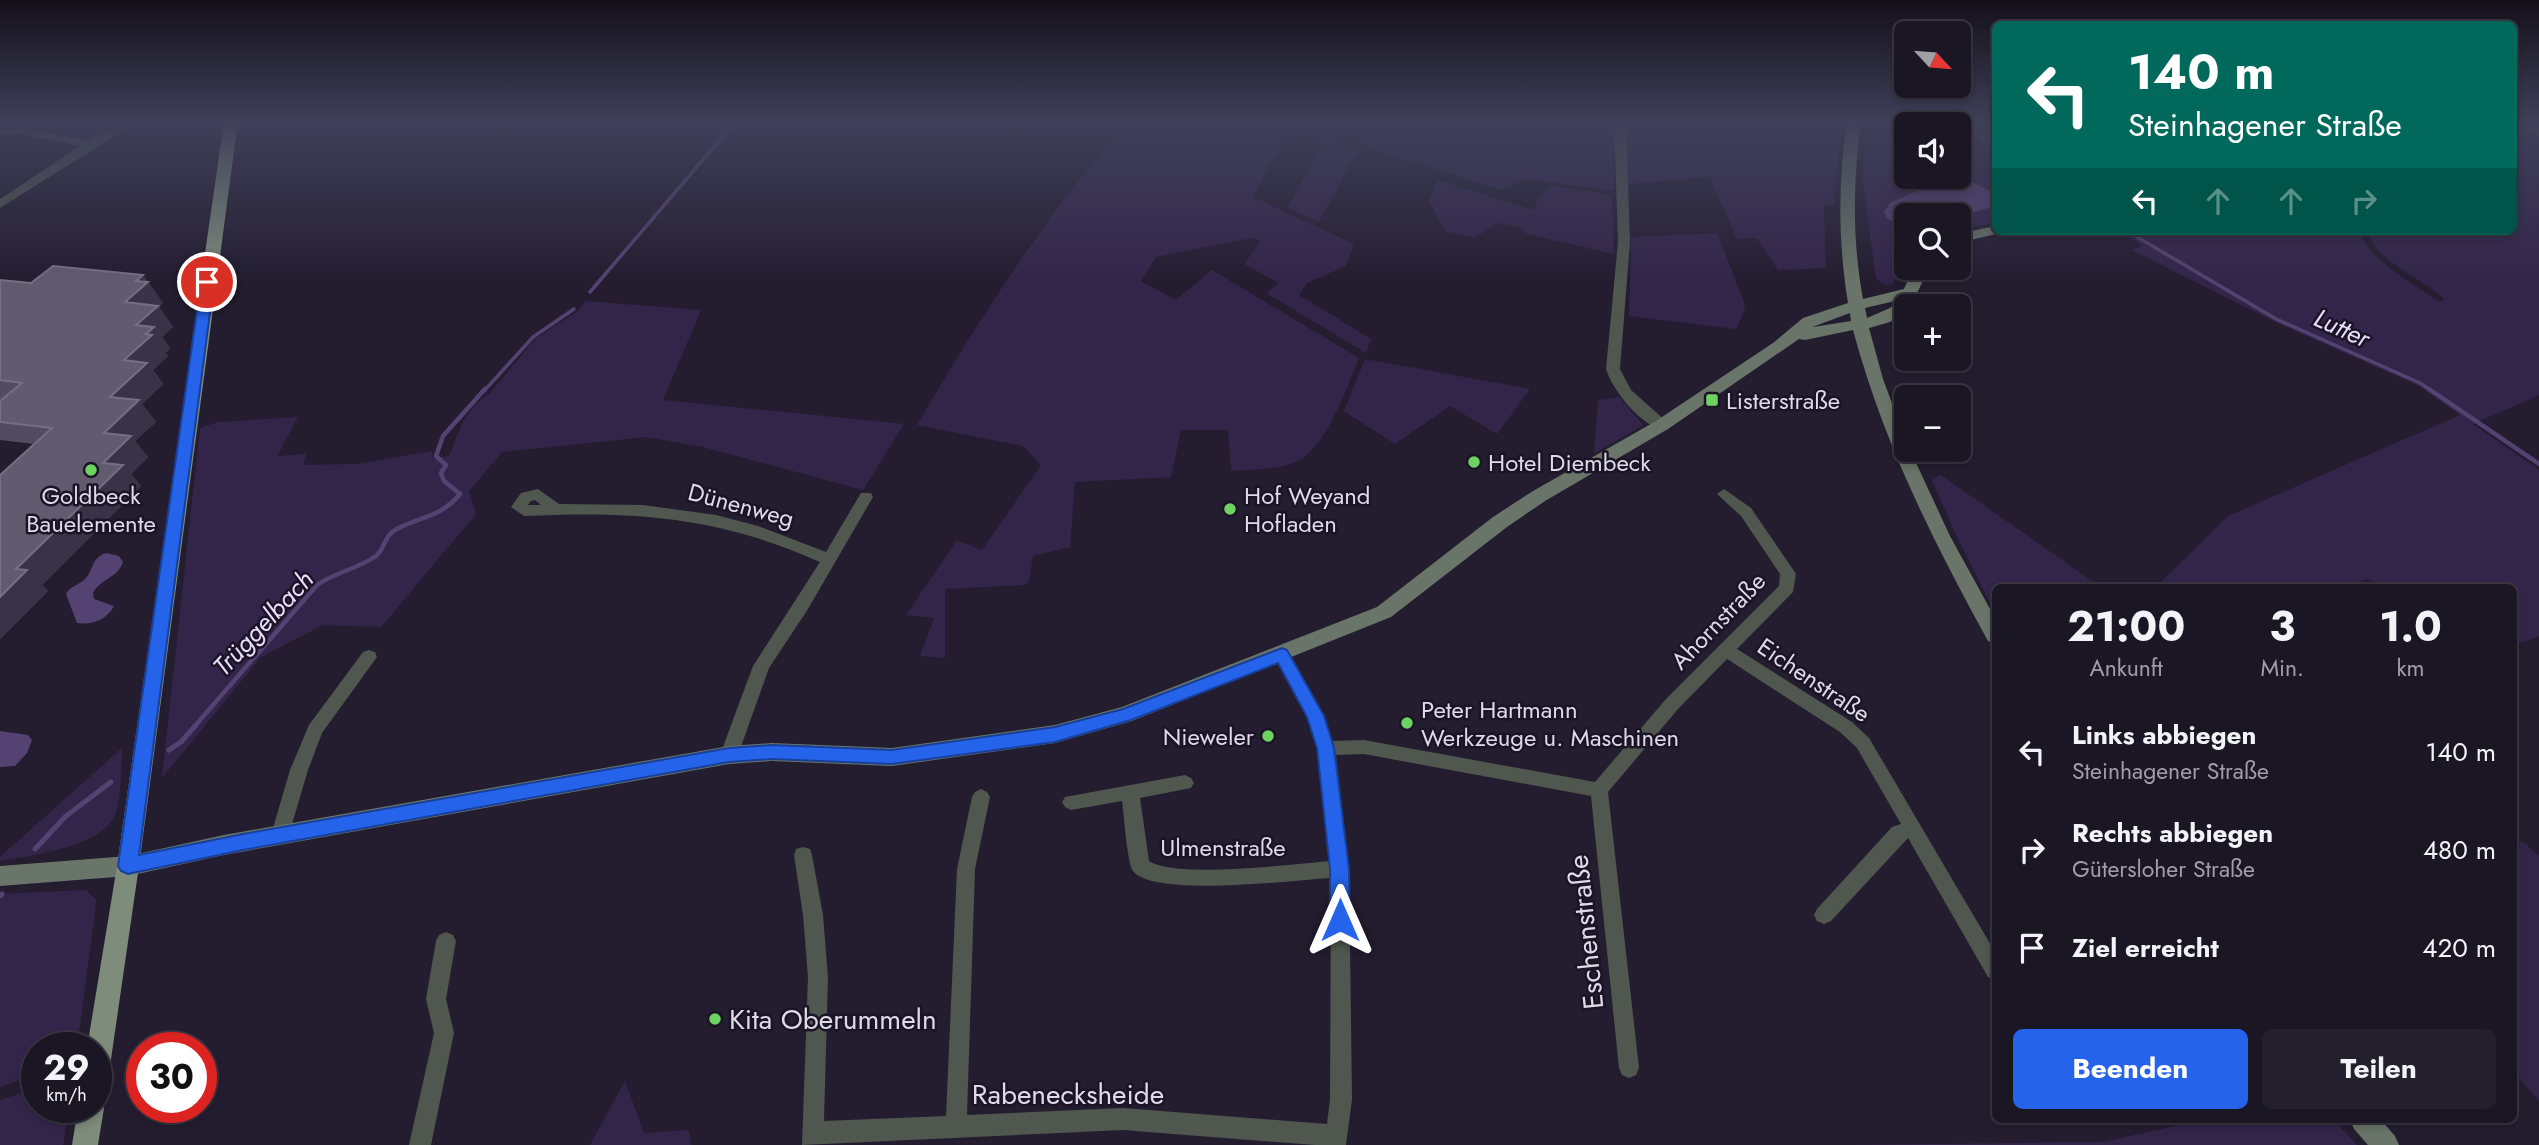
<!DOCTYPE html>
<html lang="de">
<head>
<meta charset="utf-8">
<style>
  :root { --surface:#1b1624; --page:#241f2c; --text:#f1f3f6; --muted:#a09fa6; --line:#393541; --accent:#2563eb }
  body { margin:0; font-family:Jost,sans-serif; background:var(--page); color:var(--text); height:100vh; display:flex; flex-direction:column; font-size:26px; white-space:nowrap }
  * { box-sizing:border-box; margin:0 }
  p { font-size:23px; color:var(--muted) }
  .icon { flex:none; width:38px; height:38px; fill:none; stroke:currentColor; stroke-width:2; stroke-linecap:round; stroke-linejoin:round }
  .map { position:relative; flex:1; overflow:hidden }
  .details { position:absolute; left:1992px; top:584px; width:525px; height:539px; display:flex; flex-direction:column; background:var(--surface); border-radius:10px; box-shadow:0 4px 10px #0003,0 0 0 2px var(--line) }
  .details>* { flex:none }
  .guide { position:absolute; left:1992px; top:21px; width:525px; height:214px; border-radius:10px; box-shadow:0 4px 10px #0003,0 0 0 2px var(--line); background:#00695c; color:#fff; overflow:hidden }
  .needle { width:46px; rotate:116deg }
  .controls { position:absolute; left:1894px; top:21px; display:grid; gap:14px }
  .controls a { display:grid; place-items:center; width:77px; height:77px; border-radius:10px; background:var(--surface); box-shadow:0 4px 10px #0003,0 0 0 2px var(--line); font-size:35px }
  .speed { position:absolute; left:21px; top:1032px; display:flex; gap:14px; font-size:35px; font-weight:700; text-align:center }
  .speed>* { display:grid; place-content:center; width:91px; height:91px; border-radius:50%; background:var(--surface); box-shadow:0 4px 10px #0003,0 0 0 2px var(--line); line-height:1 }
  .speed small { font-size:18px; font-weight:400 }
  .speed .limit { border:10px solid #d22; background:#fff; color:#111 }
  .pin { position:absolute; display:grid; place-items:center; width:60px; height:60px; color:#fff; margin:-30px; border:4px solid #fff; border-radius:50%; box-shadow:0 2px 7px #0007 }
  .me { position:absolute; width:77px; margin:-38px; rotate:0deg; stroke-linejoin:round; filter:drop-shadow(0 0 5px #0008) }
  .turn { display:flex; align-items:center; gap:24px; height:147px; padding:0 21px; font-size:32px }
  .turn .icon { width:91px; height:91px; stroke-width:2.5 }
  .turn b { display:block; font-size:49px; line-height:60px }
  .lanes { display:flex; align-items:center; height:66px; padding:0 21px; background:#0003; justify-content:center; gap:35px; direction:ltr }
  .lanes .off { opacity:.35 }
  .eta { display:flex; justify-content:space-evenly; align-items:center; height:119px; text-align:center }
  .eta b { font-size:42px; font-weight:700; line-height:49px }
  .cta { display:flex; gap:14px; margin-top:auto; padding:14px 21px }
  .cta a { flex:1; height:80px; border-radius:10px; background:var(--accent); color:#fff; font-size:28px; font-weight:700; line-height:80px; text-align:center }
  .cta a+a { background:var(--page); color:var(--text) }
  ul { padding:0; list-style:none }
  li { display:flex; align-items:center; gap:21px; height:98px; padding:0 21px }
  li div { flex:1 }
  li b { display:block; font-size:26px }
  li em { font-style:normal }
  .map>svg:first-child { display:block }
  .green { fill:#33254a }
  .water { fill:#544273 }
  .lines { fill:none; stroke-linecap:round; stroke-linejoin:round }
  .stream-far2 { stroke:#544273; stroke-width:3.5 }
  .stream-far1 { stroke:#544273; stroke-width:4.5 }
  .stream { stroke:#544273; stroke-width:5 }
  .minor { fill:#4f574e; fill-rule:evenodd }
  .secondary { fill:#697568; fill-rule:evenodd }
  .primary { fill:#7d8c7b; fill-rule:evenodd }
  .wall { fill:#524c60 }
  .shaded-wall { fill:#3a3347 }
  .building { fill:#625b6f; stroke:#756f82; stroke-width:2 }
  .route { fill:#2563eb; stroke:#184099; stroke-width:2 }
  .poi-dot { fill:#6cd362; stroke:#1b1426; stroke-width:2.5 }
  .labels { text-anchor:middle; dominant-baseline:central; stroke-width:5; stroke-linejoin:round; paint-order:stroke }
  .poi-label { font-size:24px; fill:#dedae7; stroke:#1b1426; text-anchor:start }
  .street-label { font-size:24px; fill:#dedae7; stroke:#1b1426 }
  .water-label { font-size:26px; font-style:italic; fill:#e7ddfd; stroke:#1b1426 }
  .near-street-label { font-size:28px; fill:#dedae7; stroke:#1b1426 }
  .near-poi-label { font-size:28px; fill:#dedae7; stroke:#1b1426; text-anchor:start }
</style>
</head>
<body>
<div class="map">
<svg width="2539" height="1145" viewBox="0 0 2539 1145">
  <rect width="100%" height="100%" fill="#241d30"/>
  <g class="green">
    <path d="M1128,121H1293L1253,197L1354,244L1346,266L1307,283L1299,295L1371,339L1366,353L1266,293L1279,283L1244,264L1261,241L1252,238L1156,257L1141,281L1176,300L1212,270L1359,358C1347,387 1326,449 1296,462C1277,470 1252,469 1231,471L1228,430H1181L1171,477L1075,482L1070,547L1033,556L1029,581L1025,585L945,589V658L920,656L934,618L906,615L957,540L982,550L1041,465L1023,446L917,425C977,322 1048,211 1128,121Z"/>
    <path d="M1334,121H1613L1614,191L1527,179L1502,190L1376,151Z"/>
    <path d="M1625,121H1841L1834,205H1824L1826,268L1778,270L1757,238L1737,239L1710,177L1628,184Z"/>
    <path d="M1869,121H1995V194L1958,174V124H1906V177H1939L1928,186L1885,207L1901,229L1906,231V262L1892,284L1886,285L1876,279L1862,174Z"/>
    <path d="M2513,123L2539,138V395L2473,424L2539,470V636L2513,646V588H2381L2368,578L2346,588H2155L2228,516L2460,415L2419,386L2273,321L2132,250L2142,246L2119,231H2360C2364,257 2417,286 2438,301L2445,300C2426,280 2372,260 2368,231H2513Z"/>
    <path d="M1328,133L1357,151L1319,222L1288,208Z"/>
    <path d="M1437,180L1533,210L1540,196L1552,186L1612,195L1614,254L1527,234L1520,227L1498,223L1474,238L1445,231L1429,201Z"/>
    <path d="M1995,206V223L1958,229V217Z"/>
    <path d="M1717,233L1743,299L1745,310L1736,329L1629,316L1631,237Z"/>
    <path d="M585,301L701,310L663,400L904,424L863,490L703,447L646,437L502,452L469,491L476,514L381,627L323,625L261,657L162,778L200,428L218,422L298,417L277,456L306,454L303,465L357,464L432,451L433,459L449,456L463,421L475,405L491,392L536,338L578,311Z"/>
    <path d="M1365,359L1530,389L1497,434L1450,406L1395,444L1344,411Z"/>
    <path d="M1619,397L1643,425L1594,454L1598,400Z"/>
    <path d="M1941,475L2102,588H1995V613L1955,533L1932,480Z"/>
    <path d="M123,747C120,768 122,793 116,812C104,848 31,855 0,861V857Z"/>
    <path d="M2522,841L2539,856V1101L2513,1071V845Z"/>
    <path d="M86,890L96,900V904L77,1048H37V1075L0,1087V894Z"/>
    <path d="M625,1081L644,1133L689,1130L691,1145H590Z"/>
    <path d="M37,1088V1108H69L63,1145H0V1100Z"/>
    <path d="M2202,1120H2334L2357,1145H1854L2103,1142Z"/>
  </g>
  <g class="water">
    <path d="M1958,174L1995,194V206L1958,217V215H1906V231L1886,217L1884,212L1890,203L1928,186L1939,177H1958Z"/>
    <path d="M106,553L119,556L123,562C118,578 100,579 93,593L94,599L114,606C107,620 92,625 77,623L66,594C71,585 78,586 85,579C94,570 91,558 106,553Z"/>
    <path d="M0,731L28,735L32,740L27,753L15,766L0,767Z"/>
  </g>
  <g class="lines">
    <g class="stream-far2">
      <path d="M1957,121L1995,146"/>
      <path d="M2127,231L2276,319L2420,383L2432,391"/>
      <path d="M590,292L736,121"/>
      <path d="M484,391L533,337L574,309"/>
    </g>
    <g class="stream-far1">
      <path d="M2429,389L2539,464"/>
      <path d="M194,727L317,585C335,572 358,569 376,556C385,549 384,536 395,530C418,517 442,517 460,494L444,481L441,473L446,465L436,456L443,436L485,389"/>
    </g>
    <g class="stream">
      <path d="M169,750L181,742L196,725"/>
      <path d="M35,849L66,816L111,782"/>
      <path d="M0,896L2,894"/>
    </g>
    <g class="minor">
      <path d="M1614,121H1626L1630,242L1620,369L1631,390L1667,422L1669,425L1667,428L1662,430C1639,423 1613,391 1606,369L1618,242Z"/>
      <path d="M2513,121H2527L2539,128V136Z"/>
      <path d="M119,125L129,127L0,208V199L80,146L20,134L0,135V129L20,128L88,140Z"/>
      <path d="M538,489L559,504L643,505L716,515L758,526L826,552L861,493H871L873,497L808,609L769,668L738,755L735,760L729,762L723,760L720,755L753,666L820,562C717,516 634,511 524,516L511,507L521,493ZM535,500L541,505H528L531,501Z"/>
      <path d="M1724,489L1751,508L1796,574L1793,592L1737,649L1852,722L1869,738L1995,952V979L1988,977L1908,838L1831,921L1824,924L1817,921L1814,915L1817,909L1892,827L1901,824L1857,748L1840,732L1727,659L1678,709L1608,792L1639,1068L1636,1075L1629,1078L1622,1075L1619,1068L1591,796L1364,754L1336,755L1349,869L1352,1099L1346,1145H1315L1123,1130L802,1145L808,977L803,915L794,855L796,849L803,847L810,849L812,855L823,915L828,977L824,1121L946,1116L957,869L972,797L975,792L981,789L987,792L990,797L975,869L967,1115L1123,1108L1327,1124L1330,1099L1331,878C1295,880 1154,898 1133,871C1127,863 1124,814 1122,801L1071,810L1065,807L1062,802L1065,797L1185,775L1191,778L1194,783L1191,788L1140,798L1149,861C1176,879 1293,864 1330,861L1317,748L1307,717L1274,655L1276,650H1288L1324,716L1332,741L1364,740L1595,782L1666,699L1779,586L1780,574L1741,516L1717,494Z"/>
      <path d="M369,650L375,652L377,657L322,733L308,770L287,841L280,843L273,841L271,835L290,770L309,725L363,652Z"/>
      <path d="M446,932L453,935L456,941L446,999L454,1033L431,1145H409L434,1033L426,999L436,941L439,935Z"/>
    </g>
    <g class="secondary">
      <path d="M1847,121H1861C1853,182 1852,239 1863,299L1904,289L1913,268H1929L1911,306H1906V311L1890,322L1869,328L1883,379L1906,441V450H1910L1950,536L1995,618V644L1988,641C1933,541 1883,442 1853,330L1805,340L1799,339L1668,429L1545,501L1507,527L1391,617L1132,721L1055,743L892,766L772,761L729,764L224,855L128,876L0,886V866L128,856L224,835L729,746L772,743L892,748L1055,725L1122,707L1377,607L1493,517L1533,491L1656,421L1773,343L1803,318L1848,303C1838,241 1838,183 1847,121ZM1899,300L1890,308L1867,318L1865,308ZM1850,313L1851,321L1813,327L1815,326Z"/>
      <path d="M1995,226V231H2002L2000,233L1958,243V234Z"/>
      <path d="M2350,1120H2381L2395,1136L2399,1145H2368L2354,1129Z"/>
    </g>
    <g class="primary">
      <path d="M224,121H238L139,866L109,1073L105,1082L96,1085V1048H87L117,866Z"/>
      <path d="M96,1097L100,1099L104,1108L98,1145H72L78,1108H96Z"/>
    </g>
  </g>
  <path class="wall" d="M143,275L163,303L159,307L173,327L162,337L170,348L165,353L168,356L153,370L163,384L142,404L156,422L135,441L148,457L131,474L141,486L42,585L48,591L0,639V475L34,444L0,440V401L2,400L0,399V280L31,283Z"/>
  <path class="shaded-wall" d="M143,275L163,303L159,307L173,327L162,337L170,348L165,353L168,356L153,370L163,384L142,404L156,422L135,441L148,457L131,474L141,486L42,585L48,591L0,639V597L16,569L103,463L104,433L110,397L124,360L136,325L125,302L136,281Z"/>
  <path class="building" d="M53,266L143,275L136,281L148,282L125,302L158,306L136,325L154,327L146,334L152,335L124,360L147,363L110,397L139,400L104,433L131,436L103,463L123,465L16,569L27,570L0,597V475L52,428L0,422V401L22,383L0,380V280L31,283Z"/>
  <linearGradient id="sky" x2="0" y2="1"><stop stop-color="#14101a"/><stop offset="0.43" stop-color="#3f4059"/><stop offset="1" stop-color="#3f4059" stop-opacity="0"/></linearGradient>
  <rect width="2539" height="282" fill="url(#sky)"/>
  <path class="route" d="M207,278L214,282L139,855L243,834L729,748L772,745L892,750L1055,727L1123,709L1282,648L1287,650L1324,716L1334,748L1349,869L1350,920L1347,926L1340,929L1333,926L1330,920V869L1317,748L1307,717L1278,663L1131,720L1055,742L892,764L772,759L729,762L243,850L128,874L121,871L118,866L201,282Z"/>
  <g class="poi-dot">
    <rect x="1705" y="393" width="14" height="14" rx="3.5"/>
    <circle cx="1474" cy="462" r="7"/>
    <circle cx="91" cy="470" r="7"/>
    <circle cx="1230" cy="509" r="7"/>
    <circle cx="1407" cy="723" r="7"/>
    <circle cx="1268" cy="736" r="7"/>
    <circle cx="715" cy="1019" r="7"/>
  </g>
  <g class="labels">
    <g class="poi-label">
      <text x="1726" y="400">Listerstraße</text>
      <text x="1488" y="462">Hotel Diembeck</text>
      <text x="91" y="495" text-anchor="middle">Goldbeck<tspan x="91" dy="28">Bauelemente</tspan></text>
      <text x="1244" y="495">Hof Weyand<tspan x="1244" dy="28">Hofladen</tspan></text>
      <text x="1421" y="709">Peter Hartmann<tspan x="1421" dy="28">Werkzeuge u. Maschinen</tspan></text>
      <text x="1254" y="736" text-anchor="end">Nieweler</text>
    </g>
    <g class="street-label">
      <text transform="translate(741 505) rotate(15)">Dünenweg</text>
      <text transform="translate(1718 621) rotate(-46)">Ahornstraße</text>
      <text transform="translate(1814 680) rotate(34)">Eichenstraße</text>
      <text x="1223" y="847">Ulmenstraße</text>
    </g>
    <g class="water-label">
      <text transform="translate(2342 328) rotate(24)">Lutter</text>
      <text transform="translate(263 623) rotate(-47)">Trüggelbach</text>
    </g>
    <g class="near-street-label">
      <text transform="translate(1586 932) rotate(-96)">Eschenstraße</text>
      <text x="1068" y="1094">Rabenecksheide</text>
    </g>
    <g class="near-poi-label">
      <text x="729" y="1019">Kita Oberummeln</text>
    </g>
  </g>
</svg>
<div class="controls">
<a><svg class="needle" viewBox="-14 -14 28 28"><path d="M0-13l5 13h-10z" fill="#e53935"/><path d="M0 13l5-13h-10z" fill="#a09fa6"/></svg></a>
<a><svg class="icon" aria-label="sound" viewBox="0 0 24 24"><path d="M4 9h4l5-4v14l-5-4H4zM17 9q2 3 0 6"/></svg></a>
<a><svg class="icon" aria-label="search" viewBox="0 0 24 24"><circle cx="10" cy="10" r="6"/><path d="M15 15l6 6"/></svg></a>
<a>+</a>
<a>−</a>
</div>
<div class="speed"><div>29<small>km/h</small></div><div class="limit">30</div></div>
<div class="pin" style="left:207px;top:282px;background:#d93025"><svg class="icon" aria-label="arrive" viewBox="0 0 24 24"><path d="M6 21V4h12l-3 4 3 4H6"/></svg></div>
<svg class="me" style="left:1340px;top:920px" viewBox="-20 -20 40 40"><path d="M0-17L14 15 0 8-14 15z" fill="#2563eb" stroke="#fff" stroke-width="4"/></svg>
<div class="guide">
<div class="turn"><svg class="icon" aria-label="left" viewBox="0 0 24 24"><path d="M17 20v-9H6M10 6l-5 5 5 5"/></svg><div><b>140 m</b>Steinhagener Straße</div></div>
<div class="lanes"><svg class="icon" aria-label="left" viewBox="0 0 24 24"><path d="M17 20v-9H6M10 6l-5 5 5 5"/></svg><svg class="icon off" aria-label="ahead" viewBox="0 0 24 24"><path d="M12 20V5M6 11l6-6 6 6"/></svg><svg class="icon off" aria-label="ahead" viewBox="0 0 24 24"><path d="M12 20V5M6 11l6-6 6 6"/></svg><svg class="icon off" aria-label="right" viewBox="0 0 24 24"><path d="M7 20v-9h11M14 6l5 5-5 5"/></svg></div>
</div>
<section class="details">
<div class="eta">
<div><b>21:00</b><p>Ankunft</p></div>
<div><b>3</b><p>Min.</p></div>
<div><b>1.0</b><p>km</p></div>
</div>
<ul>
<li><svg class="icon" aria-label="left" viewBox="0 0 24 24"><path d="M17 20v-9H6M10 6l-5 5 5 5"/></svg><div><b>Links abbiegen</b><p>Steinhagener Straße</p></div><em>140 m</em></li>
<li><svg class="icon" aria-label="right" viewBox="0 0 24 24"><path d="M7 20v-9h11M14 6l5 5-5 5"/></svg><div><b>Rechts abbiegen</b><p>Gütersloher Straße</p></div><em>480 m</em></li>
<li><svg class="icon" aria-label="arrive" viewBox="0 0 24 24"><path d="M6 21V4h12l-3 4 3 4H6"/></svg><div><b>Ziel erreicht</b></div><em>420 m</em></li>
</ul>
<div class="cta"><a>Beenden</a><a>Teilen</a></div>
</section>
</div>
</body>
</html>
